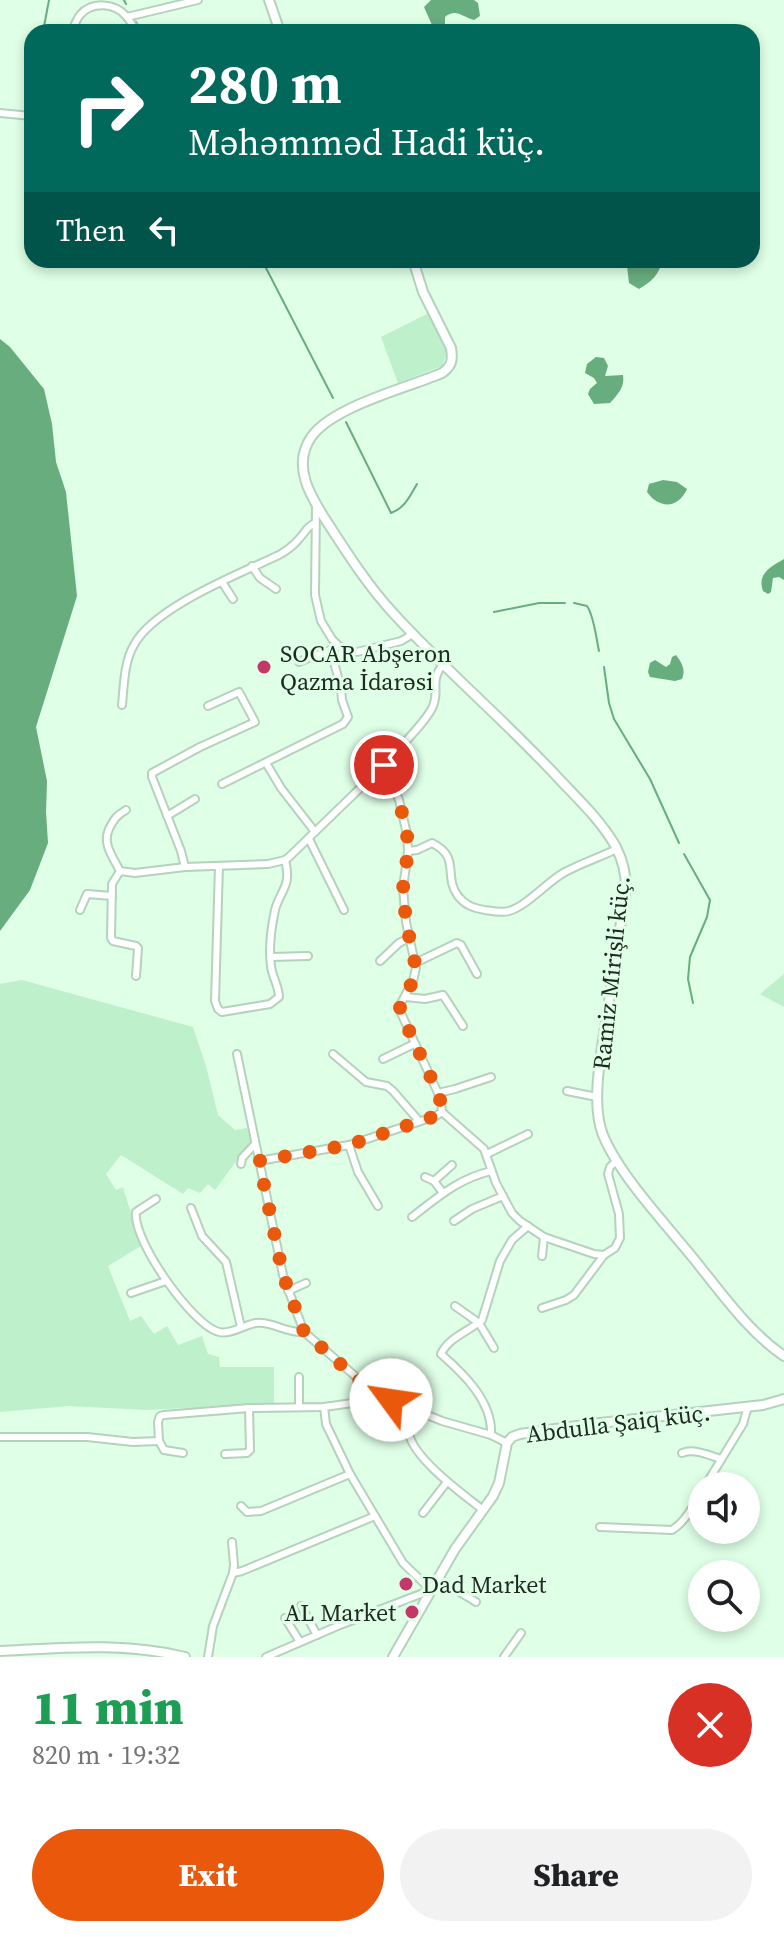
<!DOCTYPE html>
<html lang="en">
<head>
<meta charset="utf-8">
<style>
  :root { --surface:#fff; --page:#f2f2f2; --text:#202124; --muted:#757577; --accent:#ea580c }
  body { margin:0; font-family:"Source Serif 4",serif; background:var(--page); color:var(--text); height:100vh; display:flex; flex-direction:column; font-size:30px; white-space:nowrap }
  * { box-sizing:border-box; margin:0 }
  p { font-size:26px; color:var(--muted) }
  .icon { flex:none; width:44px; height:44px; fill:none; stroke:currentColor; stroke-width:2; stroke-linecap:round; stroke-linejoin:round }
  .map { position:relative; height:1657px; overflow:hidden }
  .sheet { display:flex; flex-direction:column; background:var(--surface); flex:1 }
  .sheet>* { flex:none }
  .guide { position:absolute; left:24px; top:24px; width:736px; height:244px; border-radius:24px; box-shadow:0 4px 12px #0003; background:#00695c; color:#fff; overflow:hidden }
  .fabs { position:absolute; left:688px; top:1472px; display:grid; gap:16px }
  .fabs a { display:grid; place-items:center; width:72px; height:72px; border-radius:50%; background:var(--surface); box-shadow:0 4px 12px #0003; font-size:40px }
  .pin { position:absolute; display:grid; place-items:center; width:68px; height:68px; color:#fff; margin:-34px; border:4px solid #fff; border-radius:50%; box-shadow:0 2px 8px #0007 }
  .me { position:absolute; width:88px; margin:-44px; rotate:301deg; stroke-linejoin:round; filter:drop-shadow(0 0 6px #0008) }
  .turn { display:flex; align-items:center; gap:28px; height:168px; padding:0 32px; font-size:36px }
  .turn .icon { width:104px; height:104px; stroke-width:2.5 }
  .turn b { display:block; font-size:56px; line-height:68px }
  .then { display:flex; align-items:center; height:76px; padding:0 32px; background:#0003; gap:16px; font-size:30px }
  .round { display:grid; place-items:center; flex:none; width:84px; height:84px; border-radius:42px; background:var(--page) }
  .summary { display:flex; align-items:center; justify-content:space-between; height:136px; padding:0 32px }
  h1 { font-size:48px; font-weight:800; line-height:60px; color:#1e9e55 }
  .cta { display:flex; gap:16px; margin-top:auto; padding:16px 32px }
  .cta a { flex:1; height:92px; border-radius:48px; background:var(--accent); color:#fff; font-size:32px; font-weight:800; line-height:92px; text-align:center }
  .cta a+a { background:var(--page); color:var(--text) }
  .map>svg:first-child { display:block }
  .green { fill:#bef0cc }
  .water { fill:#68ad7d }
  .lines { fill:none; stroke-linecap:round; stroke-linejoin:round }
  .stream { stroke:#68ad7d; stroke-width:2 }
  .minor-casing { stroke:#b4d2bc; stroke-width:10 }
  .tertiary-casing { stroke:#b4d2bc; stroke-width:12 }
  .minor { stroke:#fff; stroke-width:6 }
  .tertiary { stroke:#fff; stroke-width:8 }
  .route { stroke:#ea580c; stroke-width:14; stroke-dasharray:0 25.2 }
  .poi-dot { fill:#c33769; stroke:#dfffe7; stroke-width:3 }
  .labels { text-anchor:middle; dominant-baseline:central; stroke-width:6; stroke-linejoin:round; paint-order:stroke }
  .poi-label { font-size:24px; fill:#1e2a21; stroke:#dfffe7; text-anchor:start }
  .street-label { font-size:24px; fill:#1e2a21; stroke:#dfffe7 }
</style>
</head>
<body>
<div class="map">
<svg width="784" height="1657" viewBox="0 0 784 1657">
  <rect width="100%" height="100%" fill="#dfffe7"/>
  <g class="green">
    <path d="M429,313L447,353L442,366L398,383L381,337Z"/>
    <path d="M784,974V1007L760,994Z"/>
    <path d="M22,980L193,1027L206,1066L218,1115L235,1130L247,1128L251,1141L215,1190L208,1184L200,1193L188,1188L183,1194L121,1155L106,1174L116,1190L123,1187L141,1246L108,1266L130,1321L141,1316L154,1334L167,1326L178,1345L202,1336L208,1354L219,1357L220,1367H274V1404L145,1410L69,1406L0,1412V984Z"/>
  </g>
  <g class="water">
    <path d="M431,0H474L478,3L480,16L474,20C462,17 456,8 445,17V28L439,32L432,25L424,7Z"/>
    <path d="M632,260H662C660,274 651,282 639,289L629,283L627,266Z"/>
    <path d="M0,339L10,347L44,389L52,424L56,462L66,492L77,596L36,727L47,781L46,812L48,843L30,890L0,931Z"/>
    <path d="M596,357L604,358L608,366L605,376L623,375C625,387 618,394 610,403L594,404L588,394L590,389L597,383L594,378L585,373L587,364Z"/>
    <path d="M663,480L677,482L687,489C678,509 659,509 647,492L649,484Z"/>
    <path d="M784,559V580L779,577L773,578L771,592L768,594L763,591C757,574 770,567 784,559Z"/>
    <path d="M676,655C682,663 686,670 682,679L675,681L650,677L648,672L650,663L655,660L666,667L670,664L672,657Z"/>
  </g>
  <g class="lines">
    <g class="stream">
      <path d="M124,0L126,4"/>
      <path d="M136,22L141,32"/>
      <path d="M43,32L49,0"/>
      <path d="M30,93L32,81"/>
      <path d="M258,260L266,268L333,398"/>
      <path d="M346,422L391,513C405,508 410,496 417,484"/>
      <path d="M574,603L587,606C594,616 596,637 599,651"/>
      <path d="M494,612L539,603H565"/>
      <path d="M604,667L609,703L614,719L650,779L679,843"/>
      <path d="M684,854L710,900L707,917L690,957L688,979L693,1003"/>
    </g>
    <g class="minor-casing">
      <g id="minor">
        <path d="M127,17L198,0"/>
        <path d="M72,32C74,26 76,20 80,15C92,1 115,3 126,16C130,20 133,27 137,32"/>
        <path d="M0,113L32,116"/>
        <path d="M316,505L315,595L321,621L332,639L343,650L357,652L401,641L413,634"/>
        <path d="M252,566L260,578L276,589"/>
        <path d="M222,582L233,599"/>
        <path d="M299,662C312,656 326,653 338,646"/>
        <path d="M122,705C124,685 124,662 134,645C154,607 241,573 279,555C286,551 293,546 298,540C305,533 306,527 315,523"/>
        <path d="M266,763L281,788L315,832"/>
        <path d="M222,784L343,724L348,717L342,700L341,688L335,666L336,660L343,650"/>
        <path d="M167,816L195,799"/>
        <path d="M309,839L344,910"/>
        <path d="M408,851L417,850L432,843C461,857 443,876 458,896C465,905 473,908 485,910C492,911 502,913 509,911C527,906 548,881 565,872C582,863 600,857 617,849"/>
        <path d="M219,866L215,1001L218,1009L222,1012L270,1004L279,997C279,986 272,977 271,966C269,951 271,930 274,915C277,892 293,889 285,860"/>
        <path d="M185,867L181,851L152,777V773L200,747L255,722L239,692L208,706"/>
        <path d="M120,871C113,857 102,844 109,829C114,819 117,815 126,810"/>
        <path d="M80,910L87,894L112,896"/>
        <path d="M271,957L308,956"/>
        <path d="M380,961L399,943L409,938"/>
        <path d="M415,963L457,943L461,945L477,974"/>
        <path d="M136,976L138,948L136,946L113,941L111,938L112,884L120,871L135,873L185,867L268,864L285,860L289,857L384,765"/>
        <path d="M406,997L425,999L443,995L463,1026"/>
        <path d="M237,1054L283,1275L304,1332L376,1394L442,1421L491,1435L507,1443"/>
        <path d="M333,1054L366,1082L387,1086L393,1091L419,1121"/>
        <path d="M383,1059L414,1044"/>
        <path d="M567,1091L597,1097"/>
        <path d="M438,1093L455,1089L491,1077"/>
        <path d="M442,1112L484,1149L496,1183L512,1213L520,1221L544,1237L594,1254L604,1255L615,1248L620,1238L619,1214L608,1174L610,1167L617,1160"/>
        <path d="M349,1145L358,1172L378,1206"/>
        <path d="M487,1154L528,1134"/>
        <path d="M259,1161L349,1145L436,1116L442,1112L441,1103L438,1093L400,1011V1005L413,981L416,968L406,922L403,888L408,851L407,834L399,800L384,765C396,751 428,720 433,706C440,689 429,683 443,664"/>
        <path d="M241,1164L242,1158L255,1144"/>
        <path d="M425,1177L434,1181L443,1193"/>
        <path d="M434,1181L452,1165"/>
        <path d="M156,1199L136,1212C132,1240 193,1326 219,1332C230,1335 244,1325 256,1323C272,1321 288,1334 304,1332"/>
        <path d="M191,1208L202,1236L226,1262L241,1327"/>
        <path d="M412,1217C438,1197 458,1179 491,1171"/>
        <path d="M454,1221L472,1209L503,1196"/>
        <path d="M542,1256L544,1237"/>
        <path d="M288,1291L306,1283"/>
        <path d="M131,1293L166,1281"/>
        <path d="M455,1306L479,1323L494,1348"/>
        <path d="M542,1308L566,1300L574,1295L604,1255"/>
        <path d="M299,1377V1406"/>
        <path d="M413,1409C411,1417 408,1425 409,1434C415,1460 463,1494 483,1510"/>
        <path d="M491,1435C493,1402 464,1374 441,1354C449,1337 468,1332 482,1320L500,1261L512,1240L528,1226"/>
        <path d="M0,1437H87L133,1442L159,1441L158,1422L160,1416L164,1415L249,1408L324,1407L367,1401L376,1394"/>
        <path d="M159,1441L164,1450L183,1453"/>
        <path d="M682,1453C694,1448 708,1455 721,1459"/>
        <path d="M225,1454L247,1453L250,1450L249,1408"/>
        <path d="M705,1486L743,1424L748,1406"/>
        <path d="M241,1506L247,1512L261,1511L350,1474"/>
        <path d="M423,1513L447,1482"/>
        <path d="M600,1527L672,1530C686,1521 694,1505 702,1491"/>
        <path d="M233,1573L242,1571L375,1516"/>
        <path d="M437,1578L476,1602"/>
        <path d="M301,1606L317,1635"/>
        <path d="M285,1618L300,1642"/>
        <path d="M208,1657L213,1626L233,1573L234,1565L232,1542"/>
        <path d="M266,1657L340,1625L431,1590L403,1563L350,1474L326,1424L324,1407"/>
        <path d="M504,1657L521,1633"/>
      </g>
    </g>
    <g class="tertiary-casing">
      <g id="tertiary">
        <path d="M269,0L280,32"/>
        <path d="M413,260L423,292L451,348C453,360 452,366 442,373C407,388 334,406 312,436C290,466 312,499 329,525C349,556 369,587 394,614C447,672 508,723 562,782C581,802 602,822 616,847C623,861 626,873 626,888C620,930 613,972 607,1015C602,1049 590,1103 603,1135C619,1174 662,1220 689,1253C718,1288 746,1330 784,1356"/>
        <path d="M0,1651C62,1648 124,1642 185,1657"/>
        <path d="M393,1657L455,1549L493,1496L499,1483L507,1443L512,1437L520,1434L591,1424L763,1405L784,1399"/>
      </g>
    </g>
    <use href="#minor" class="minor"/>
    <use href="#tertiary" class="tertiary"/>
  </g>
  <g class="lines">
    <path class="route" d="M384,765L399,800L407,834L408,851L403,888L406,922L416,968L413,981L400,1005V1011L438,1093L441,1103L442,1112L436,1116L349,1145L259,1161L283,1275L304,1332L371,1391L391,1400"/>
  </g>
  <g class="poi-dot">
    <circle cx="264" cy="667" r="8"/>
    <circle cx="406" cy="1584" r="8"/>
    <circle cx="412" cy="1612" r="8"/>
  </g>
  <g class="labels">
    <g class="poi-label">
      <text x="280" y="653">SOCAR Abşeron<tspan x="280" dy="28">Qazma İdarəsi</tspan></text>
      <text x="422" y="1584">Dad Market</text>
      <text x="396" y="1612" text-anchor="end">AL Market</text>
    </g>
    <g class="street-label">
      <text transform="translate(611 973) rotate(-84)">Ramiz Mirişli küç.</text>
      <text transform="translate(618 1423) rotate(-7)">Abdulla Şaiq küç.</text>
    </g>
  </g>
</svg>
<div class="fabs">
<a><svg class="icon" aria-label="sound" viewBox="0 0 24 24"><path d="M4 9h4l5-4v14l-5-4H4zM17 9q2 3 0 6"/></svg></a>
<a><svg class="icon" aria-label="search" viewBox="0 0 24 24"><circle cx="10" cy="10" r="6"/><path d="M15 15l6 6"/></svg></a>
</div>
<div class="pin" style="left:384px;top:765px;background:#d93025"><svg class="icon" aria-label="arrive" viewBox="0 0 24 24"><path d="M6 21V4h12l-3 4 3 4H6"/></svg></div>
<svg class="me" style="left:391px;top:1400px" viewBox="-20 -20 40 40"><circle r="19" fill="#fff"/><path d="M0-13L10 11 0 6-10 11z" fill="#ea580c"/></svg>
<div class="guide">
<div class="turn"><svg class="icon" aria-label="right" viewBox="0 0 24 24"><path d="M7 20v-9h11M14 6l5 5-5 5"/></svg><div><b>280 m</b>Məhəmməd Hadi küç.</div></div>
<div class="then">Then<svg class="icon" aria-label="left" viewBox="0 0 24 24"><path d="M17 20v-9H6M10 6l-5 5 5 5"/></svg></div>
</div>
</div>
<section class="sheet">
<div class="summary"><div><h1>11 min</h1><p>820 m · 19:32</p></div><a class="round" style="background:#d93025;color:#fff"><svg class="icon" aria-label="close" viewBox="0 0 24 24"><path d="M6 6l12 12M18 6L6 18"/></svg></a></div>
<div class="cta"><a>Exit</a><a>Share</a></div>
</section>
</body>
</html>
